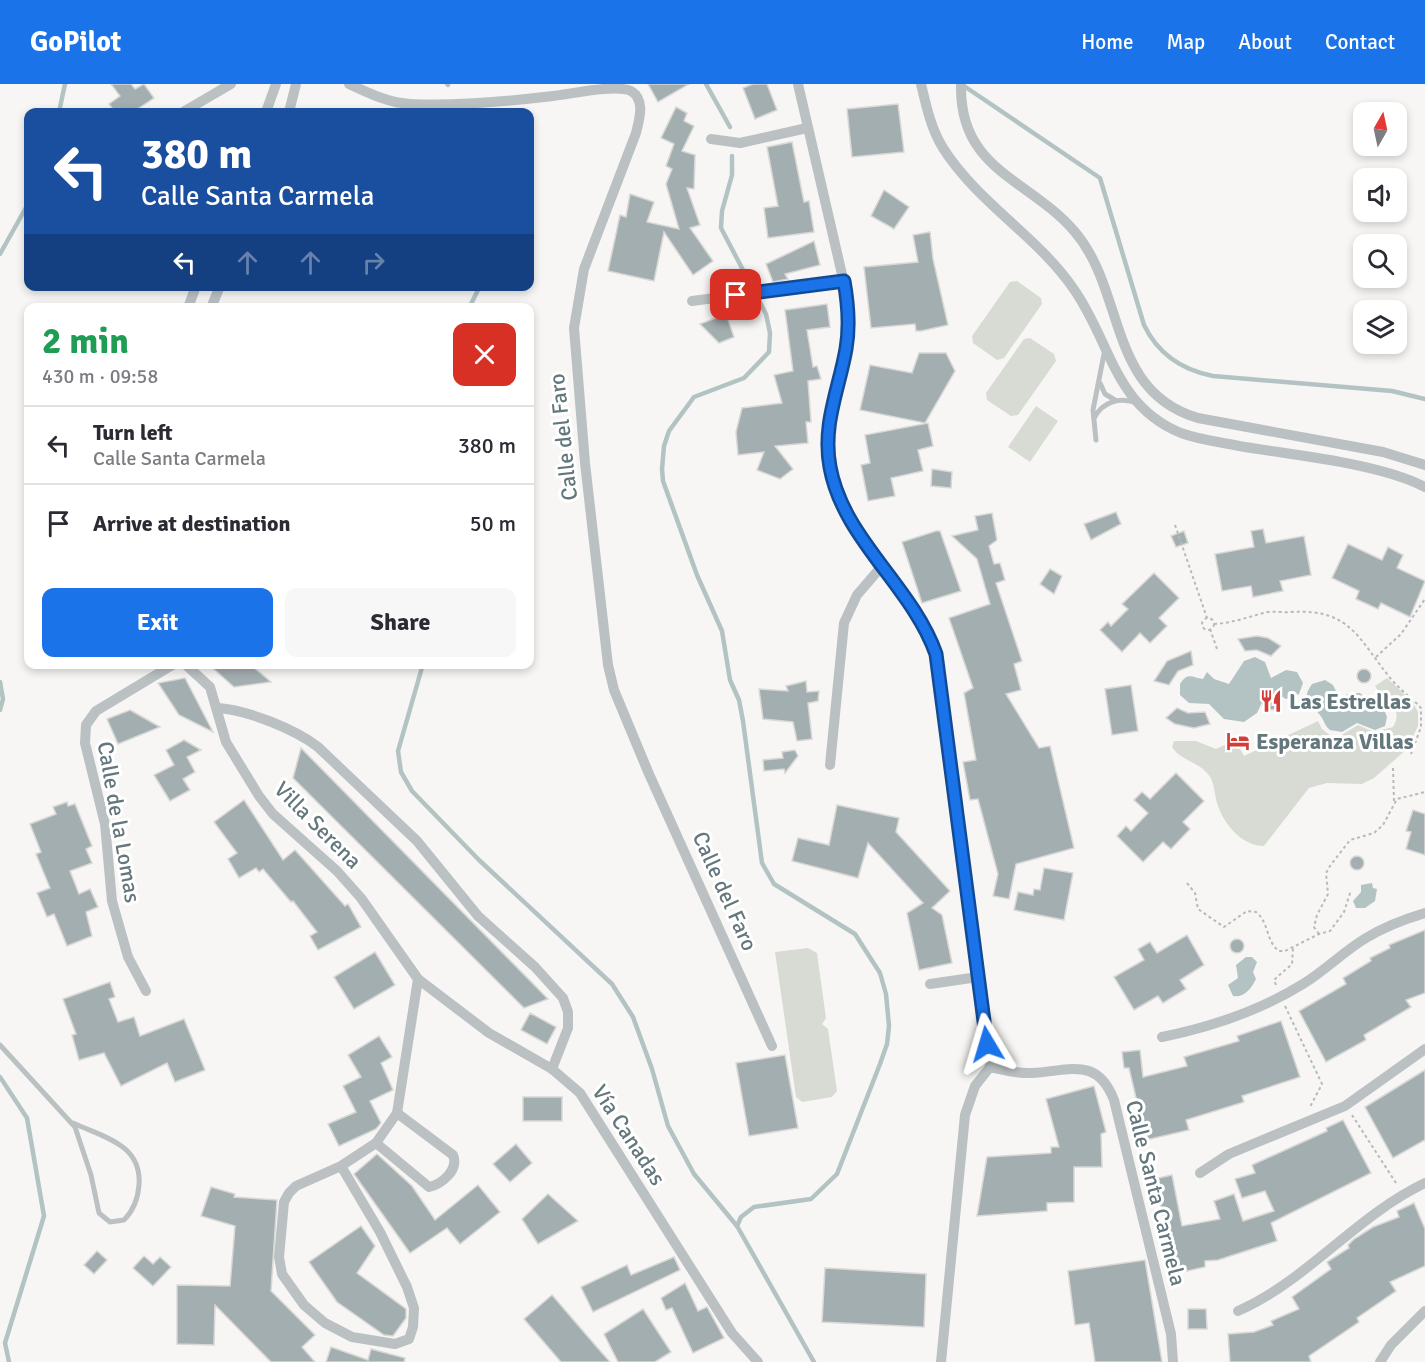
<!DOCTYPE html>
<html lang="en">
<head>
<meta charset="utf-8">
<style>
  :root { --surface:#fff; --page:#f7f7f7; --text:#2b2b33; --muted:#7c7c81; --line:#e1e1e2; --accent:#1a73e8 }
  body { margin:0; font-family:Signika,sans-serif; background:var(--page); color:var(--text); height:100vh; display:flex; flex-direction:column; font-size:22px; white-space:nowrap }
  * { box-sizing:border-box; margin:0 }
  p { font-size:20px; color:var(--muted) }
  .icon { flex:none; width:33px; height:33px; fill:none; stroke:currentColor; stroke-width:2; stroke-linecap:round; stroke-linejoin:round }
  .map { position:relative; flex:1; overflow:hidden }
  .side { position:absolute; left:24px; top:219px; width:510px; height:366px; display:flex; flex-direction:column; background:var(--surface); border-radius:12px; box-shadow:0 3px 9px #0003 }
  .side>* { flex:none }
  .guide { position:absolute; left:24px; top:24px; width:510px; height:183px; border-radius:12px; box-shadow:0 3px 9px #0003; background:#1a4fa0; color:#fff; overflow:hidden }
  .needle { width:39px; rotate:9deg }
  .controls { position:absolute; left:1353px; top:18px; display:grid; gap:12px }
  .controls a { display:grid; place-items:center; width:54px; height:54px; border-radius:12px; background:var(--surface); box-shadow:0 3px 9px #0003; font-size:30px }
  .pin { position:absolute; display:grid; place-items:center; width:51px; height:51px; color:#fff; margin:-26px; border-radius:12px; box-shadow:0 3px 9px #0006 }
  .me { position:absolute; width:66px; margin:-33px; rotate:353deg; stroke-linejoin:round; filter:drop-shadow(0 0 4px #0008) }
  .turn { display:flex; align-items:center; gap:21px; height:126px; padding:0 18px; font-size:27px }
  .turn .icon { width:78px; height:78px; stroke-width:2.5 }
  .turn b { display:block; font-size:42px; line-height:51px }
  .lanes { display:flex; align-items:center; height:57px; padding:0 18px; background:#0003; justify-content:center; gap:30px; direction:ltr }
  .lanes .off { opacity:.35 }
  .round { display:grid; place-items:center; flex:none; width:63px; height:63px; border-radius:12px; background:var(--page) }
  .headline { display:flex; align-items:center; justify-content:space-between; height:102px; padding:0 18px }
  h1 { font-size:36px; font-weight:700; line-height:45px; color:#1e9e55 }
  .action { display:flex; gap:12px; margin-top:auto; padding:12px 18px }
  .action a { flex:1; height:69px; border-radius:12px; background:var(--accent); color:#fff; font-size:24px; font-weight:700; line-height:69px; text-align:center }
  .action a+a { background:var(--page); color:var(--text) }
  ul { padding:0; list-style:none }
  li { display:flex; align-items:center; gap:18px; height:78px; padding:0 18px; border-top:2px solid var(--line) }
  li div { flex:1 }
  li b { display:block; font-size:22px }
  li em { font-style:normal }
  header { display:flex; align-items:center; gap:36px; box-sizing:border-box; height:84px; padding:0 30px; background:var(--accent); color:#fff }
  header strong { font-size:28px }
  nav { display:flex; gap:33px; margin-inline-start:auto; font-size:21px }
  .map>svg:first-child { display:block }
  .green { fill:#d8dbd4 }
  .water { fill:#b3c3c3 }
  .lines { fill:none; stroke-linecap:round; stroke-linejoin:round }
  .stream { stroke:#b3c3c3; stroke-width:4.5 }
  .building { fill:#a3aeb0; stroke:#d8d8d6; stroke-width:1.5 }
  .path { stroke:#b6babc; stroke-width:2; stroke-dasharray:3 3; stroke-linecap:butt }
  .lane { stroke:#bbc1c3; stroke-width:5 }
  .street { stroke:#bbc1c3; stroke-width:10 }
  .route-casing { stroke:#114b97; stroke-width:15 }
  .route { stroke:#1a73e8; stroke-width:10 }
  .labels { text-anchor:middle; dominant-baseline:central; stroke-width:6; stroke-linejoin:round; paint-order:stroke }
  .street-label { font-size:22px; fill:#64777c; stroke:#fff }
  .poi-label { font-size:22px; font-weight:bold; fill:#64777c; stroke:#fff; text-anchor:start }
</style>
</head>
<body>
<header>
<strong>GoPilot</strong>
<nav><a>Home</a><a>Map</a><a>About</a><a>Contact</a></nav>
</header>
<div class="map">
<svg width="1425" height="1278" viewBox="0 0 1425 1278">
  <rect width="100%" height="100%" fill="#f7f6f4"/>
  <g class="green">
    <path d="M1017,197L1041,214L1042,220L1004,274L997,276L973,259L972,252L1010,198Z"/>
    <path d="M1030,254L1054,270L1056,277L1018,331L1011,332L987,316L986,309L1024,255Z"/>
    <path d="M1036,322L1058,337L1030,378L1008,363Z"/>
    <path d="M1387,594L1412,617L1418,628V642L1407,665L1374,694L1362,700L1327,699L1309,704L1264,762C1241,762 1223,739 1217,719C1214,709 1215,696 1206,688C1197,678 1179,675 1172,663L1174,657H1196L1216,665L1235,656L1244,672L1318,637L1322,645L1335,655L1358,641L1374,648L1393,643C1405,623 1384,617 1375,602Z"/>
    <path d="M808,864L817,869L826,934L822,940L828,945L837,1007L832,1013L802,1018L796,1013L775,868Z"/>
  </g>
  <g class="water">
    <path d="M1255,573L1265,578L1271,594L1286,586L1297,588L1303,599L1299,610L1286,615L1274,608H1267L1257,629L1244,638L1224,635L1209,620L1189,619L1180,611V600C1188,587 1193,594 1203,595L1207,588L1214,595L1229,600L1244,577Z"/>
    <path d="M1325,596L1333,601L1339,613L1352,609H1360L1373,621L1385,628L1387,633L1385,642L1375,646L1357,639L1342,648L1330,646C1325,642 1325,639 1322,634C1315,622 1298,619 1312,600Z"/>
    <path d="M1372,799L1373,804L1377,805L1375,817L1365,824H1356L1353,817L1361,808V801Z"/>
    <path d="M1246,873H1252L1257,878L1253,888L1256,895C1251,905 1244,914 1233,912L1228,901L1238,894L1236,881Z"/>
  </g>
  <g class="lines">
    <g class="stream">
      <path d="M447,0L448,1"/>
      <path d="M706,0L730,43"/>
      <path d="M964,2L1100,94L1144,241C1158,270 1182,286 1213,292L1392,307L1425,315"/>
      <path d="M59,28L65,0"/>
      <path d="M732,72V91L722,127L721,144L766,230L770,249L769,268L744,294L694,313L669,347L664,362L662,385L663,397L697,491L722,547L730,596L739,616L743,637L762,779L774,800L855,850L880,889L886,910L889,942L887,960L880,980L837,1090L811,1115L754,1123L741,1133L737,1142"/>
      <path d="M0,170L28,120"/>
      <path d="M469,224L480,202"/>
      <path d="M423,580L398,667L401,688L412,707L479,776L612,900L633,933L652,985L668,1042L694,1090L737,1142L814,1278"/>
      <path d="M0,598L3,615L0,626"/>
      <path d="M0,993L27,1034L44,1132L5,1259L9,1278"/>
    </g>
  </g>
  <g class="building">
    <path d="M111,0H131L135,5L144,0L154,14L133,28H115L109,20L120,12Z"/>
    <path d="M648,0H689L658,18Z"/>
    <path d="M753,0H767L777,26L755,35L743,4Z"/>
    <path d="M898,20L904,68L852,73L847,25Z"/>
    <path d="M676,23L687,29L684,37L694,42L682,67L695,71L694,105L687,104L700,141L690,144L713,177L693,191L664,148L654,197L608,187L620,131L626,133L630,110L654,118L647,138L679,145L666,100L672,85L666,82L674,60L661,54Z"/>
    <path d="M792,58L804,118L809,117L814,148L768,154L764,124L778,122L767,63Z"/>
    <path d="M884,106L909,123L894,145L871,132Z"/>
    <path d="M930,148L933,175L948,241L921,247H916L915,240L871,244L864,183L918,178L913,151Z"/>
    <path d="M814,157L820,181L785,190L788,195L773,198L766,180Z"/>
    <path d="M827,220L830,243L807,246L813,283L817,282L821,295L808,297L811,338H806L808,359L775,362L793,385L780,395L757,386L764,368L738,371L736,348L742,324L782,319L774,291L793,287L785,226Z"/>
    <path d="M726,230L734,253L719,259L700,240Z"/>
    <path d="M919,269H946L955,287L925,339L860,326L870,281L912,289Z"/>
    <path d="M928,339L933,362L918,366L923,387L891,394L895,412L868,417L861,381L870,379L865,351Z"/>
    <path d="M932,385L952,388L951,404L931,402Z"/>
    <path d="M1116,428L1121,440L1091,456L1084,440Z"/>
    <path d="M992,429L997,456L989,462L994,480L1000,479L1005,496L996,499L1022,577L1014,580L1021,606L1006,610L1039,664L1050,662L1074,764L1016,780L1009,815L993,812L998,790L978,715L970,716L963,678L976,676L964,609L973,604L949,534L990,520L977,475L952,452L978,446L975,432Z"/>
    <path d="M1263,445L1266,459L1304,452L1311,491L1280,497L1283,507L1253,513L1251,502L1222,507L1215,470L1254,463L1251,447Z"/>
    <path d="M936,447H940L961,507L922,519L902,458Z"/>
    <path d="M1184,447L1188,459L1176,463L1171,452Z"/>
    <path d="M1348,460L1382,476L1388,463L1403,471L1397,484L1425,497L1410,533L1381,519L1378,525L1356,515L1359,507L1332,494Z"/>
    <path d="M1050,485L1062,492L1054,510L1040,500Z"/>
    <path d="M1154,489L1179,514L1159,534L1167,542L1150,559L1140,549L1122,568L1100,546L1108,538L1111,542L1128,525L1122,520Z"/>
    <path d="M1257,552L1268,554L1281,562L1271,572L1257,566L1245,567L1238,555Z"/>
    <path d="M1191,567L1193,581L1178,587L1169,601L1154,597L1167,577Z"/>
    <path d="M208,580H250L271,598L234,603Z"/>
    <circle cx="1364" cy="592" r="7"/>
    <path d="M185,594L213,648L179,631L158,599Z"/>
    <path d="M806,597L807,608L819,607L818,617L808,619L812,655L797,657L793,638L763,635L759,605L788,607L786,602Z"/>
    <path d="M1131,601L1138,647L1112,651L1105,605Z"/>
    <circle cx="1271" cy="617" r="9"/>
    <path d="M1177,624L1188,629L1205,628L1210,640L1194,644L1175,640L1166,634Z"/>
    <path d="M130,626L160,643L118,660L107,635Z"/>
    <path d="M184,656L201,666L187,673L195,688L183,695L190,706L170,717L154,691L174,681L166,666Z"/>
    <path d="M301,664L548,915L524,924L293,694Z"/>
    <path d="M795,666L798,672L785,689L784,685L764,687L763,676L783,674L782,668Z"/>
    <path d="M1176,689L1204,717L1183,738L1190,745L1171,765L1163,758L1143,778L1117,752L1126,742L1131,747L1148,729L1134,716L1142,708L1150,715Z"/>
    <path d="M244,716L283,776L295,766L345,822L348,820L361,843L318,866L310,852L317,848L293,817L291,818L263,785L259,788L256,784L239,794L228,775L237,769L214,738Z"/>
    <path d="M67,718L68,722L75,720L92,762L86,765L92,779L70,787L79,810L90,805L98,823L86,828L92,852L67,862L54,830L47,833L37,809L50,804L36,770L41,768L30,740L56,730L53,723Z"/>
    <path d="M837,721L899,734L896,748L950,807L932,824L942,831L952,879L919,886L907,829L923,819L868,759L858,794L792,777L798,754L829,761Z"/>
    <path d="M1413,726L1425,730V771L1406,765L1411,748L1406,747Z"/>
    <circle cx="1357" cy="779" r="7"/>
    <path d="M1044,784L1073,789L1064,836L1014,826L1018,808L1033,811L1034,805L1040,806Z"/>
    <path d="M1425,846V909L1406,916L1411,923L1364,951L1366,956L1326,978L1299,927L1346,900L1343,894L1371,877L1370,874L1390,864L1389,861Z"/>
    <path d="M1187,851L1204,881L1180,896L1186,905L1163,919L1158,912L1134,926L1114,893L1144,876L1138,865L1150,858L1157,869Z"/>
    <circle cx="1237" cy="862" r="7"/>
    <path d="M375,868L395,901L354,925L334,893Z"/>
    <path d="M110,898L115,913L109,915L118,938L134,933L140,952L184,935L205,986L175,998L167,979L121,1002L104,969L79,976L72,951L76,950L63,915Z"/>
    <path d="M530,929L556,943L547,960L521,946Z"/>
    <path d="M1281,937L1300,993L1242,1012L1244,1018L1186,1036L1189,1046L1146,1056L1129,984H1124L1122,968L1140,966L1143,993L1187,982L1184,973L1239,957L1237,952Z"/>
    <path d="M379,952L392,973L381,979L393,1006L370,1017L381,1039L376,1045L339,1062L328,1040L356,1028L343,1002L361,993L348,971Z"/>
    <path d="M785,971L798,1044L749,1052L736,979Z"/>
    <path d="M1425,986V1056L1393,1074L1365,1023Z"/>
    <path d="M1094,1002L1106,1048L1101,1050L1102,1083H1074V1118L1047,1119V1127L977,1132L987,1073L1051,1069V1063H1059L1046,1015Z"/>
    <rect x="523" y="1013" width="39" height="24"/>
    <path d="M1343,1036L1371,1089L1271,1139L1277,1157L1218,1176L1205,1177V1183L1178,1189L1154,1095L1172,1091L1182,1142L1220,1135L1214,1117L1234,1110L1243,1137L1274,1127L1265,1107L1242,1114L1235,1095L1255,1089L1252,1081L1327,1047L1326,1044Z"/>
    <path d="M516,1060L532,1079L510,1098L493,1080Z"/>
    <path d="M377,1070L412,1102L435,1136L478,1101L500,1128L460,1160L447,1144L410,1169L354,1090Z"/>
    <path d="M211,1103L235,1110L234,1113L277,1116L271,1207L315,1251L302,1263L315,1278H271L215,1221L214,1261L177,1260V1201L230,1202L235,1142L201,1132Z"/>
    <path d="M548,1110L578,1137L538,1160L522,1135Z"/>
    <path d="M1414,1119L1425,1145V1182L1390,1198L1396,1207L1357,1234L1359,1238L1309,1272L1311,1278H1230L1228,1250L1254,1248L1273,1241L1271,1237L1299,1225L1292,1213L1331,1185L1327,1178L1349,1164L1348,1161L1354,1155L1373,1143L1399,1133L1397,1127Z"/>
    <path d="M361,1142L375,1162L357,1189L406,1225V1234L393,1252L384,1251L337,1218L309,1178Z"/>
    <path d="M97,1167L107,1176L94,1190L84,1181Z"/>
    <path d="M144,1172L153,1180L160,1173L171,1183L153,1202L133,1184Z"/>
    <path d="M674,1173L680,1186L593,1228L581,1203L627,1181L631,1191Z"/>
    <path d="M1145,1176L1162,1278H1095L1089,1239L1075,1241L1068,1187Z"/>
    <path d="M825,1184L926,1190L924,1243L822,1238Z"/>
    <path d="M685,1199L698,1227L707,1223L724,1254L693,1269L672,1224L666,1226L661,1214Z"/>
    <path d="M552,1211L595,1261L610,1278H561L524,1235Z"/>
    <path d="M643,1225L671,1268L655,1278H618L604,1250Z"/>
    <path d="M1188,1225H1206L1207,1245H1188Z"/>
    <path d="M331,1263L368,1276L371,1265L405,1274L404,1278H326Z"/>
  </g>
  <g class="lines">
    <g class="path">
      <path d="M1175,441L1207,534"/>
      <circle cx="1208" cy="540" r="6"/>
      <path d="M1214,540C1234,539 1250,532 1268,528C1276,527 1284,529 1291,528C1351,524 1359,556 1391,595C1400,606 1412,614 1421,624V643L1411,670"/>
      <path d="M1210,545L1217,565"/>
      <path d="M1376,573L1401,550L1425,515"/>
      <path d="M1393,684L1394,718"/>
      <path d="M1187,799L1195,809L1198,825L1224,843L1247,827L1256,828C1269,838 1266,858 1279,867H1285L1319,850L1330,847L1344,828L1351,806"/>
      <path d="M1319,850L1314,843L1317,831L1328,810L1326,789L1330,782L1350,756L1374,749L1383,741L1397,715L1425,708"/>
      <path d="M1276,901L1274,896L1292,880L1293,864"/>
      <path d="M1285,922L1322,1000L1310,1023"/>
      <path d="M1352,1031L1396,1099"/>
    </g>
    <g class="lane">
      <path d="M1100,299L1105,310L1115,316"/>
      <path d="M1094,334C1103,317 1120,313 1137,319"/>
      <path d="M1096,356L1093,326L1104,270"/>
      <path d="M0,961L75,1043L91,1091L99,1129L110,1138L124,1136C133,1127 138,1114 139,1101C142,1060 103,1053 73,1039"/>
    </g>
    <g class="street">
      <path d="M349,0C369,9 388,19 410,20C452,22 511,17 553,12C571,10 616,0 631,7C646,16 639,36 636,49L584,185L574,244L585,379L608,581L614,606L649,690L772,962"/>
      <path d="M798,0L847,212L846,263L829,340L830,384L849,432L921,538L935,570L990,983L975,1002L965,1031L941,1278"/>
      <path d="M921,0C926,21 931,45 943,64C977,118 1037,152 1073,204C1111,257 1113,321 1181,349C1200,356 1220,358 1239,362C1292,371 1379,379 1425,403"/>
      <path d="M961,0C959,87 1029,94 1075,148C1126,208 1107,307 1198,334L1383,368L1425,381"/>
      <path d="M183,28L231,0"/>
      <path d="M266,28L276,0"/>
      <path d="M289,28L296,0"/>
      <path d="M711,55L740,59L807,44"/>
      <path d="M692,217L844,197"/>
      <path d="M188,224L196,202"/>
      <path d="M211,224L220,202"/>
      <path d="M185,580L210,603L226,658L259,712L273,730L337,787L361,814L418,895L489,949L552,985L580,1009L732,1249L758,1278"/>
      <path d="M218,624C247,626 295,645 318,663L417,757L478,832L535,883L563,914L568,928V944L552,985"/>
      <path d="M830,681L844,539L857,511L882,482"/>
      <path d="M930,900L978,893"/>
      <path d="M146,907L128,873L112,817L105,740L85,659L86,641L96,627L174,580"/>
      <path d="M1162,953C1211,943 1261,926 1303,900C1326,886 1344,867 1366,854C1384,843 1405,835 1425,829"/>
      <path d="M990,983C1004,986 1018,990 1032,989C1069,987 1097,972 1114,1016L1171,1250L1173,1278"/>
      <path d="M376,1059L429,1103C442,1100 459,1086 453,1071L397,1029"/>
      <path d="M341,1082L380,1148L407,1203L414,1224L413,1243L409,1255L395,1260L352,1253L325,1239L304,1221L282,1190L279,1173L284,1118L289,1109L296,1102L341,1082L376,1059L397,1029L418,895"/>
      <path d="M1200,1089L1229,1070L1345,1022L1425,965"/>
      <path d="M1238,1227C1308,1196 1356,1132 1425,1099"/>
      <path d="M1380,1278L1391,1261L1425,1227"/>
    </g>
  </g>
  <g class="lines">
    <g class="route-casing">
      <path id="route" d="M736,211L844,197C848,219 850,242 846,265C839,305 822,341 830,383C843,455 912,502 936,570L987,960"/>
    </g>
    <use href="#route" class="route"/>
  </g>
  <defs>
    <g id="restaurant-bare" transform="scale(1.8)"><path d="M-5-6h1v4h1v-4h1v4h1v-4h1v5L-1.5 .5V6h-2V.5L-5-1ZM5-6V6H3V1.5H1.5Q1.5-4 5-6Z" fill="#d33c37" stroke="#fff" stroke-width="2.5" paint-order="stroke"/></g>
    <g id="hotel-bare" transform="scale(1.8)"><path d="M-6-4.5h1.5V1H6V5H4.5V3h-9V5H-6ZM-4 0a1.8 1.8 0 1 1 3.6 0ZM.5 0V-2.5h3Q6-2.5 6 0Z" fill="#d33c37" stroke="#fff" stroke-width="2.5" paint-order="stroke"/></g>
  </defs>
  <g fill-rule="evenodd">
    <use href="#restaurant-bare" x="1271" y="617"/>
    <use href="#hotel-bare" x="1238" y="657"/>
  </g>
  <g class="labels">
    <g class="street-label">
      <text transform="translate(563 353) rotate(-96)">Calle del Faro</text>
      <text transform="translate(119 738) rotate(80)">Calle de la Lomas</text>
      <text transform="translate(318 741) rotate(45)">Villa Serena</text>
      <text transform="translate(725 807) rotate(66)">Calle del Faro</text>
      <text transform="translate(629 1051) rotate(57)">Vía Canadas</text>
      <text transform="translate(1156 1109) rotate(76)">Calle Santa Carmela</text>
    </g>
    <g class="poi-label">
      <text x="1289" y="617">Las Estrellas</text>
      <text x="1256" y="657">Esperanza Villas</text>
    </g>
  </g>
</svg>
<div class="controls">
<a><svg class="needle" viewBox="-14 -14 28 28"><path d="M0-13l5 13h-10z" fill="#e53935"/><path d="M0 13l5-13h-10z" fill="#7c7c81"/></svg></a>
<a><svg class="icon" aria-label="sound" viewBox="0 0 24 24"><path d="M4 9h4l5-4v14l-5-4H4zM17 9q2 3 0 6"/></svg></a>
<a><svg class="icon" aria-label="search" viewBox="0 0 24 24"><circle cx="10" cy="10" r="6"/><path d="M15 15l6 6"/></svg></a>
<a><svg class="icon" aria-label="layers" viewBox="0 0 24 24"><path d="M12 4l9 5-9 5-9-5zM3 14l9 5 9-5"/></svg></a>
</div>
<div class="pin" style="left:736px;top:211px;background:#d93025"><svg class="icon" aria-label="arrive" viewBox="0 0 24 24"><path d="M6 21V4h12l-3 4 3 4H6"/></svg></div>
<svg class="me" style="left:987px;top:960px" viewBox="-20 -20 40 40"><path d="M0-17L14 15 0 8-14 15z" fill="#1a73e8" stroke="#fff" stroke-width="4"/></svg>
<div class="guide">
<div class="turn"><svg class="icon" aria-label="left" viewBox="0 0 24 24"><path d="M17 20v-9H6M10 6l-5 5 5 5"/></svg><div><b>380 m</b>Calle Santa Carmela</div></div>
<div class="lanes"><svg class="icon" aria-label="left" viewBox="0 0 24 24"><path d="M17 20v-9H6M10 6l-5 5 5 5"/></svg><svg class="icon off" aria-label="ahead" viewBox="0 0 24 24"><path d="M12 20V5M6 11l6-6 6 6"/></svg><svg class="icon off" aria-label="ahead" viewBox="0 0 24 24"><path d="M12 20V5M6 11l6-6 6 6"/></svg><svg class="icon off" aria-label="right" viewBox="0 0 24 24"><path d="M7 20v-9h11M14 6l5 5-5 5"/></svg></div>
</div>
<section class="side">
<div class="headline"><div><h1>2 min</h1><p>430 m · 09:58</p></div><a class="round" style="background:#d93025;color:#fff"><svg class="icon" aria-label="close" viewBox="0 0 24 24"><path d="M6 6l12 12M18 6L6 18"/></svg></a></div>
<ul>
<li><svg class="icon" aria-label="left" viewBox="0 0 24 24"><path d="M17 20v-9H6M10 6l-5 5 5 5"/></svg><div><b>Turn left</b><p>Calle Santa Carmela</p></div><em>380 m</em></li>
<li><svg class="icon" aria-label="arrive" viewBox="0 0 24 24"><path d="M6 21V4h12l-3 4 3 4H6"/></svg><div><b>Arrive at destination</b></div><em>50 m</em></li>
</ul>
<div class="action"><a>Exit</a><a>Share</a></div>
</section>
</div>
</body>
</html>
